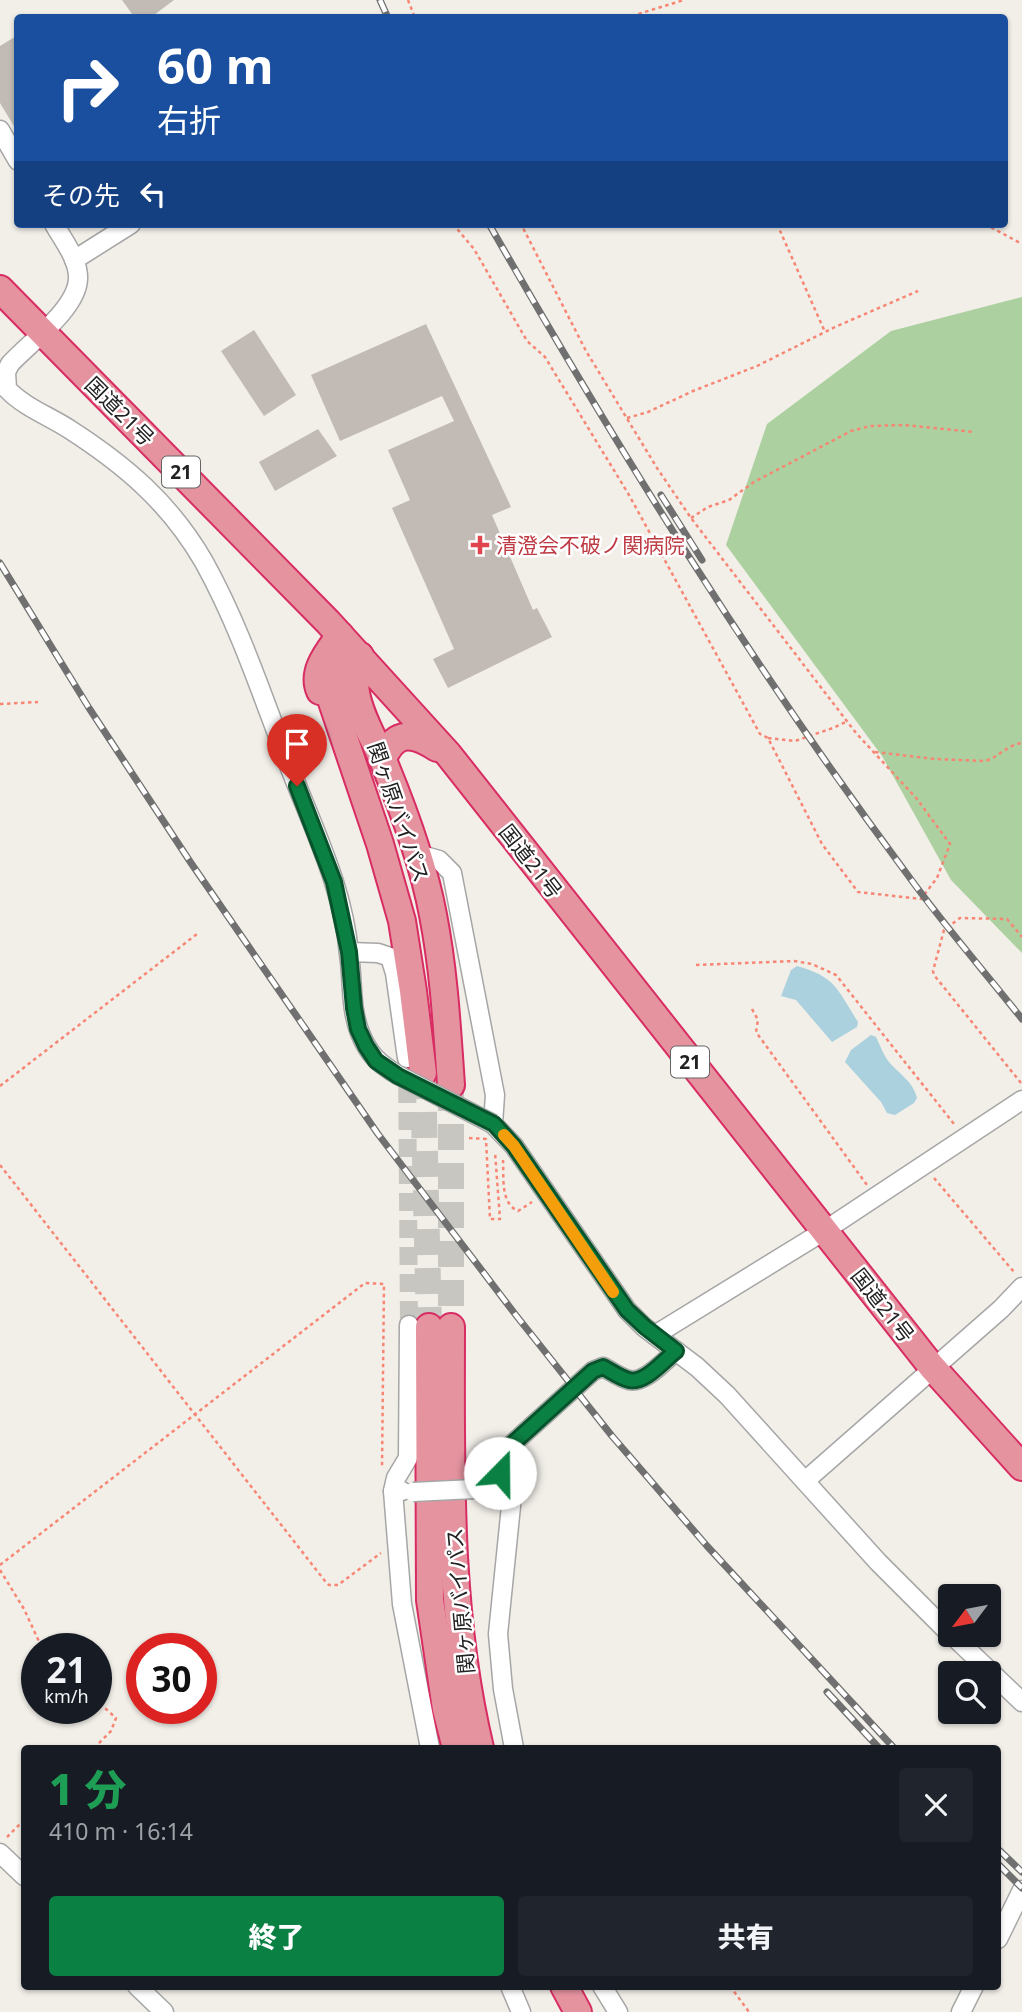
<!DOCTYPE html>
<html lang="ja">
<head>
<meta charset="utf-8">
<style>
  :root { --surface:#171b24; --page:#20242c; --text:#f1f3f6; --muted:#9ea1a6; --accent:#0b8043 }
  body { margin:0; font-family:"Noto Sans","Noto Sans JP",sans-serif; background:var(--page); color:var(--text); height:100vh; display:flex; flex-direction:column; font-size:26px; white-space:nowrap }
  * { box-sizing:border-box; margin:0 }
  p { font-size:23px; color:var(--muted) }
  .icon { flex:none; width:38px; height:38px; fill:none; stroke:currentColor; stroke-width:2; stroke-linecap:round; stroke-linejoin:round }
  .map { position:relative; flex:1; overflow:hidden }
  .panel { position:absolute; left:21px; top:1745px; width:980px; height:245px; display:flex; flex-direction:column; background:var(--surface); border-radius:7px; box-shadow:0 2px 5px #0004 }
  .panel>* { flex:none }
  .guide { position:absolute; left:14px; top:14px; width:994px; height:214px; border-radius:7px; box-shadow:0 2px 5px #0004; background:#1a4fa0; color:#fff; overflow:hidden }
  .needle { width:46px; rotate:238deg }
  .tools { position:absolute; left:938px; top:1584px; display:grid; gap:14px }
  .tools a { display:grid; place-items:center; width:63px; height:63px; border-radius:7px; background:var(--surface); box-shadow:0 2px 5px #0004; font-size:35px }
  .speed { position:absolute; left:21px; top:1633px; display:flex; gap:14px; font-size:35px; font-weight:700; text-align:center }
  .speed>* { display:grid; place-content:center; width:91px; height:91px; border-radius:50%; background:var(--surface); box-shadow:0 2px 5px #0004; line-height:1 }
  .speed small { font-size:18px; font-weight:400 }
  .speed .limit { border:10px solid #d22; background:#fff; color:#111 }
  .pin { position:absolute; display:grid; place-items:center; width:60px; height:60px; color:#fff; margin:-72px -30px; border-radius:50% 50% 50% 0; rotate:-45deg; box-shadow:0 0 7px #0007 }
  .pin .icon { rotate:45deg }
  .me { position:absolute; width:77px; margin:-38px; rotate:22deg; stroke-linejoin:round; filter:drop-shadow(0 0 5px #0008) }
  .turn { display:flex; align-items:center; gap:24px; height:147px; padding:0 28px; font-size:32px }
  .turn .icon { width:91px; height:91px; stroke-width:2.5 }
  .turn b { display:block; font-size:49px; line-height:60px }
  .then { display:flex; align-items:center; height:66px; padding:0 28px; background:#0003; gap:14px; font-size:26px }
  .round { display:grid; place-items:center; flex:none; width:74px; height:74px; border-radius:7px; background:var(--page) }
  .headline { display:flex; align-items:center; justify-content:space-between; height:119px; padding:0 28px }
  h1 { font-size:42px; font-weight:800; line-height:52px; color:#1e9e55 }
  .primary-button { display:flex; gap:14px; margin-top:auto; padding:14px 28px }
  .primary-button a { flex:1; height:80px; border-radius:7px; background:var(--accent); color:#fff; font-size:28px; font-weight:800; line-height:80px; text-align:center }
  .primary-button a+a { background:var(--page); color:var(--text) }
  .map>svg:first-child { display:block }
  .forest { fill:#acd09f }
  .water { fill:#abd1de }
  .building { fill:#c2bbb5 }
  .lines { fill:none; stroke-linecap:round; stroke-linejoin:round }
  .minor-tunnel { stroke:#c8c6c1; stroke-width:18; stroke-dasharray:18 9; stroke-linecap:butt }
  .highway-tunnel { stroke:#c8c6c1; stroke-width:26; stroke-dasharray:26 13; stroke-linecap:butt }
  .minor-casing { stroke:#a6a6a6; stroke-width:21 }
  .highway-casing { stroke:#d82d63; stroke-width:30 }
  .path { stroke:#f78674; stroke-width:2.5; stroke-dasharray:3.5 3.5; stroke-linecap:butt }
  .minor { stroke:#fff; stroke-width:18 }
  .highway { stroke:#e693a0; stroke-width:26 }
  .rail-casing { stroke:#707070; stroke-width:7 }
  .rail { stroke:#fff; stroke-width:4.5; stroke-dasharray:13; stroke-linecap:butt }
  .minor-bridge-casing { stroke:#a6a6a6; stroke-width:21; stroke-linecap:butt }
  .minor-bridge { stroke:#fff; stroke-width:18 }
  .route-casing { stroke:#07532c; stroke-width:18 }
  .route { stroke:#0b8043; stroke-width:12 }
  .slow { stroke:#f59e0b; stroke-width:12 }
  .health-dot { fill:#e0444e; stroke:#fff; stroke-width:2.5 }
  .labels { text-anchor:middle; dominant-baseline:central; stroke-width:5; stroke-linejoin:round; paint-order:stroke }
  .shield { fill:#fff; stroke:#646464; stroke-width:2 }
  .shield-label { font-size:19px; font-weight:bold; fill:#222 }
  .street-label { font-size:21px; fill:#222; stroke:#fff }
  .health-label { font-size:21px; fill:#be3a42; stroke:#fff; text-anchor:start }
</style>
</head>
<body>
<div class="map">
<svg width="1022" height="2012" viewBox="0 0 1022 2012">
  <rect width="100%" height="100%" fill="#f2efe9"/>
  <path class="forest" d="M1022,297V953L951,880L882,756L726,545L767,424L891,331Z"/>
  <g class="water">
    <path d="M797,966C836,977 837,989 858,1022L857,1027L832,1042L796,1000L781,996L791,970Z"/>
    <path d="M871,1035L876,1037C880,1045 883,1054 889,1062C899,1074 913,1081 917,1098L914,1103L895,1115L887,1113L881,1102L845,1062L851,1050Z"/>
  </g>
  <g class="building">
    <path d="M122,0H174L150,18H135Z"/>
    <path d="M18,35V133L0,103V46Z"/>
    <path d="M426,324L511,507L492,515L533,610L537,608L552,637L448,688L433,659L454,649L392,508L410,500L388,450L454,421L442,396L340,441L311,375Z"/>
    <path d="M254,330L296,395L264,416L221,351Z"/>
    <path d="M318,429L337,456L275,491L259,462Z"/>
  </g>
  <g class="lines">
    <path class="minor-tunnel" d="M407,1058L409,1325"/>
    <g class="highway-tunnel">
      <path d="M423,1073L429,1327"/>
      <path d="M451,1085V1327"/>
    </g>
    <g class="minor-casing">
      <g id="minor">
        <path d="M0,130L18,161"/>
        <path d="M54,224C63,240 79,260 78,279C77,309 29,343 10,364L6,372L7,389C24,407 49,416 69,429C125,465 170,503 204,562C239,625 262,695 288,763C303,802 321,841 334,882C341,904 347,931 349,954C353,980 350,1008 360,1033C369,1055 378,1063 398,1075"/>
        <path d="M74,260L131,224"/>
        <path d="M418,854L439,860L452,873L495,1095L493,1124L514,1146L627,1310L644,1327L697,1367L727,1395L878,1562L950,1634"/>
        <path d="M349,952L378,953L390,957L395,973L407,1058"/>
        <path d="M655,1335L824,1231L1022,1100"/>
        <path d="M805,1481L1001,1309L1022,1287"/>
        <path d="M474,1489H502L510,1496L511,1506L498,1634L503,1689L514,1748"/>
        <path d="M502,1489L498,1457L593,1371L603,1367C611,1371 620,1378 629,1380C645,1384 665,1360 676,1351"/>
        <path d="M393,1491L402,1604L430,1748"/>
        <path d="M402,1491H393L396,1478L408,1458L409,1325"/>
        <path d="M951,1634L1022,1702"/>
        <path d="M0,1853L24,1876"/>
        <path d="M998,1939L1022,1890"/>
        <path d="M137,1986L164,2012"/>
        <path d="M510,1986L521,2012"/>
        <path d="M602,1986L618,2012"/>
        <path d="M961,2012L974,1986"/>
      </g>
    </g>
    <g class="highway-casing">
      <g id="highway">
        <path d="M0,289L328,622L448,754L932,1367L1022,1467"/>
        <path d="M360,656C357,669 354,681 356,693C360,716 373,737 382,758C403,808 423,861 433,915C444,971 447,1028 451,1085"/>
        <path d="M360,656L338,670L330,696L380,844L402,921L413,991L423,1073"/>
        <path d="M320,691C311,671 329,651 340,635"/>
        <path d="M383,759C395,729 414,733 437,748"/>
        <path d="M429,1327L430,1600L446,1709L456,1748"/>
        <path d="M451,1327C451,1468 447,1610 480,1748"/>
        <path d="M564,1986L578,2012"/>
      </g>
    </g>
    <g class="path">
      <path d="M408,0L415,18"/>
      <path d="M625,18L684,0"/>
      <path d="M453,224L474,249L527,341L545,357L629,495L760,734L768,738L822,844L858,892L921,899L937,878L950,844L917,799L856,733L691,518L657,468L586,351L521,224"/>
      <path d="M777,224L825,332"/>
      <path d="M985,224L1022,244"/>
      <path d="M627,418L648,412L693,391L757,366L835,327L918,291"/>
      <path d="M691,518L708,507L729,500L754,482L851,431L870,426L904,425L974,432"/>
      <path d="M0,704L38,702"/>
      <path d="M768,738L795,741L833,728L848,721"/>
      <path d="M875,752L935,759L985,761C999,757 1007,745 1022,743"/>
      <path d="M696,965L794,961L812,964L836,975L954,1124"/>
      <path d="M752,1009L758,1020L756,1032L867,1185"/>
      <path d="M1021,1083L934,975L933,971L944,930L960,918L1007,919L1022,937"/>
      <path d="M0,1086L197,934"/>
      <path d="M469,1138L486,1139L490,1219H500L495,1152"/>
      <path d="M503,1160C504,1177 500,1203 518,1211L532,1202"/>
      <path d="M0,1165L325,1581L329,1585H338L381,1553"/>
      <path d="M934,1178L1014,1272"/>
      <path d="M0,1565L365,1283L384,1284L382,1468"/>
      <path d="M0,1570L24,1609L42,1648"/>
      <path d="M94,1748L111,1731L116,1718L96,1700"/>
      <path d="M7,1837L24,1820"/>
      <path d="M730,1986L749,2012"/>
    </g>
    <use href="#minor" class="minor"/>
    <use href="#highway" class="highway"/>
    <g class="rail-casing">
      <g id="rail">
        <path d="M380,0L388,18"/>
        <path d="M489,224C617,448 753,667 907,874C943,924 984,971 1022,1019"/>
        <path d="M661,495L702,560"/>
        <path d="M0,563L89,708L191,863L378,1134L515,1314L612,1436L707,1546L894,1748"/>
        <path d="M827,1692L879,1748"/>
        <path d="M998,1849L1022,1872"/>
        <path d="M998,1864L1022,1888"/>
      </g>
    </g>
    <use href="#rail" class="rail"/>
    <g class="minor-bridge-casing">
      <g id="minor-bridge">
        <path d="M398,1075L493,1124"/>
        <path d="M413,1492L474,1489"/>
      </g>
    </g>
    <use href="#minor-bridge" class="minor-bridge"/>
  </g>
  <g class="lines">
    <g class="route-casing">
      <path id="route" d="M297,786L334,882L349,952L354,1008L358,1029L366,1046L376,1061L398,1076L494,1124L514,1146L627,1310L645,1327L676,1351C664,1360 645,1384 629,1380C620,1378 611,1371 603,1367L593,1371L498,1457L500,1473"/>
    </g>
    <use href="#route" class="route"/>
    <path class="slow" d="M504,1135L514,1146L613,1292"/>
  </g>
  <path class="health-dot" d="M476.5 534.5h7v7h7v7h-7v7h-7v-7h-7v-7h7z"/>
  <g class="labels">
    <g class="shield">
      <rect x="162" y="456.5" width="38" height="31" rx="5"/>
      <rect x="671" y="1046.5" width="38" height="31" rx="5"/>
    </g>
    <g class="shield-label">
      <text x="181" y="472">21</text>
      <text x="690" y="1062">21</text>
    </g>
    <g class="street-label">
      <text transform="translate(120 411) rotate(45)">国道21号</text>
      <text transform="translate(399 812) rotate(71)">関ヶ原バイパス</text>
      <text transform="translate(531 861) rotate(52)">国道21号</text>
      <text transform="translate(883 1305) rotate(52)">国道21号</text>
      <text transform="translate(460 1601) rotate(-95)">関ヶ原バイパス</text>
    </g>
    <g class="health-label">
      <text x="496" y="545">清澄会不破ノ関病院</text>
    </g>
  </g>
</svg>
<div class="tools">
<a><svg class="needle" viewBox="-14 -14 28 28"><path d="M0-13l5 13h-10z" fill="#e53935"/><path d="M0 13l5-13h-10z" fill="#9ea1a6"/></svg></a>
<a><svg class="icon" aria-label="search" viewBox="0 0 24 24"><circle cx="10" cy="10" r="6"/><path d="M15 15l6 6"/></svg></a>
</div>
<div class="speed"><div>21<small>km/h</small></div><div class="limit">30</div></div>
<div class="pin" style="left:297px;top:786px;background:#d93025"><svg class="icon" aria-label="arrive" viewBox="0 0 24 24"><path d="M6 21V4h12l-3 4 3 4H6"/></svg></div>
<svg class="me" style="left:500px;top:1473px" viewBox="-20 -20 40 40"><circle r="19" fill="#fff"/><path d="M0-13L10 11 0 6-10 11z" fill="#0b8043"/></svg>
<div class="guide">
<div class="turn"><svg class="icon" aria-label="right" viewBox="0 0 24 24"><path d="M7 20v-9h11M14 6l5 5-5 5"/></svg><div><b>60 m</b>右折</div></div>
<div class="then">その先<svg class="icon" aria-label="left" viewBox="0 0 24 24"><path d="M17 20v-9H6M10 6l-5 5 5 5"/></svg></div>
</div>
<section class="panel">
<div class="headline"><div><h1>1 分</h1><p>410 m · 16:14</p></div><a class="round"><svg class="icon" aria-label="close" viewBox="0 0 24 24"><path d="M6 6l12 12M18 6L6 18"/></svg></a></div>
<div class="primary-button"><a>終了</a><a>共有</a></div>
</section>
</div>
</body>
</html>
